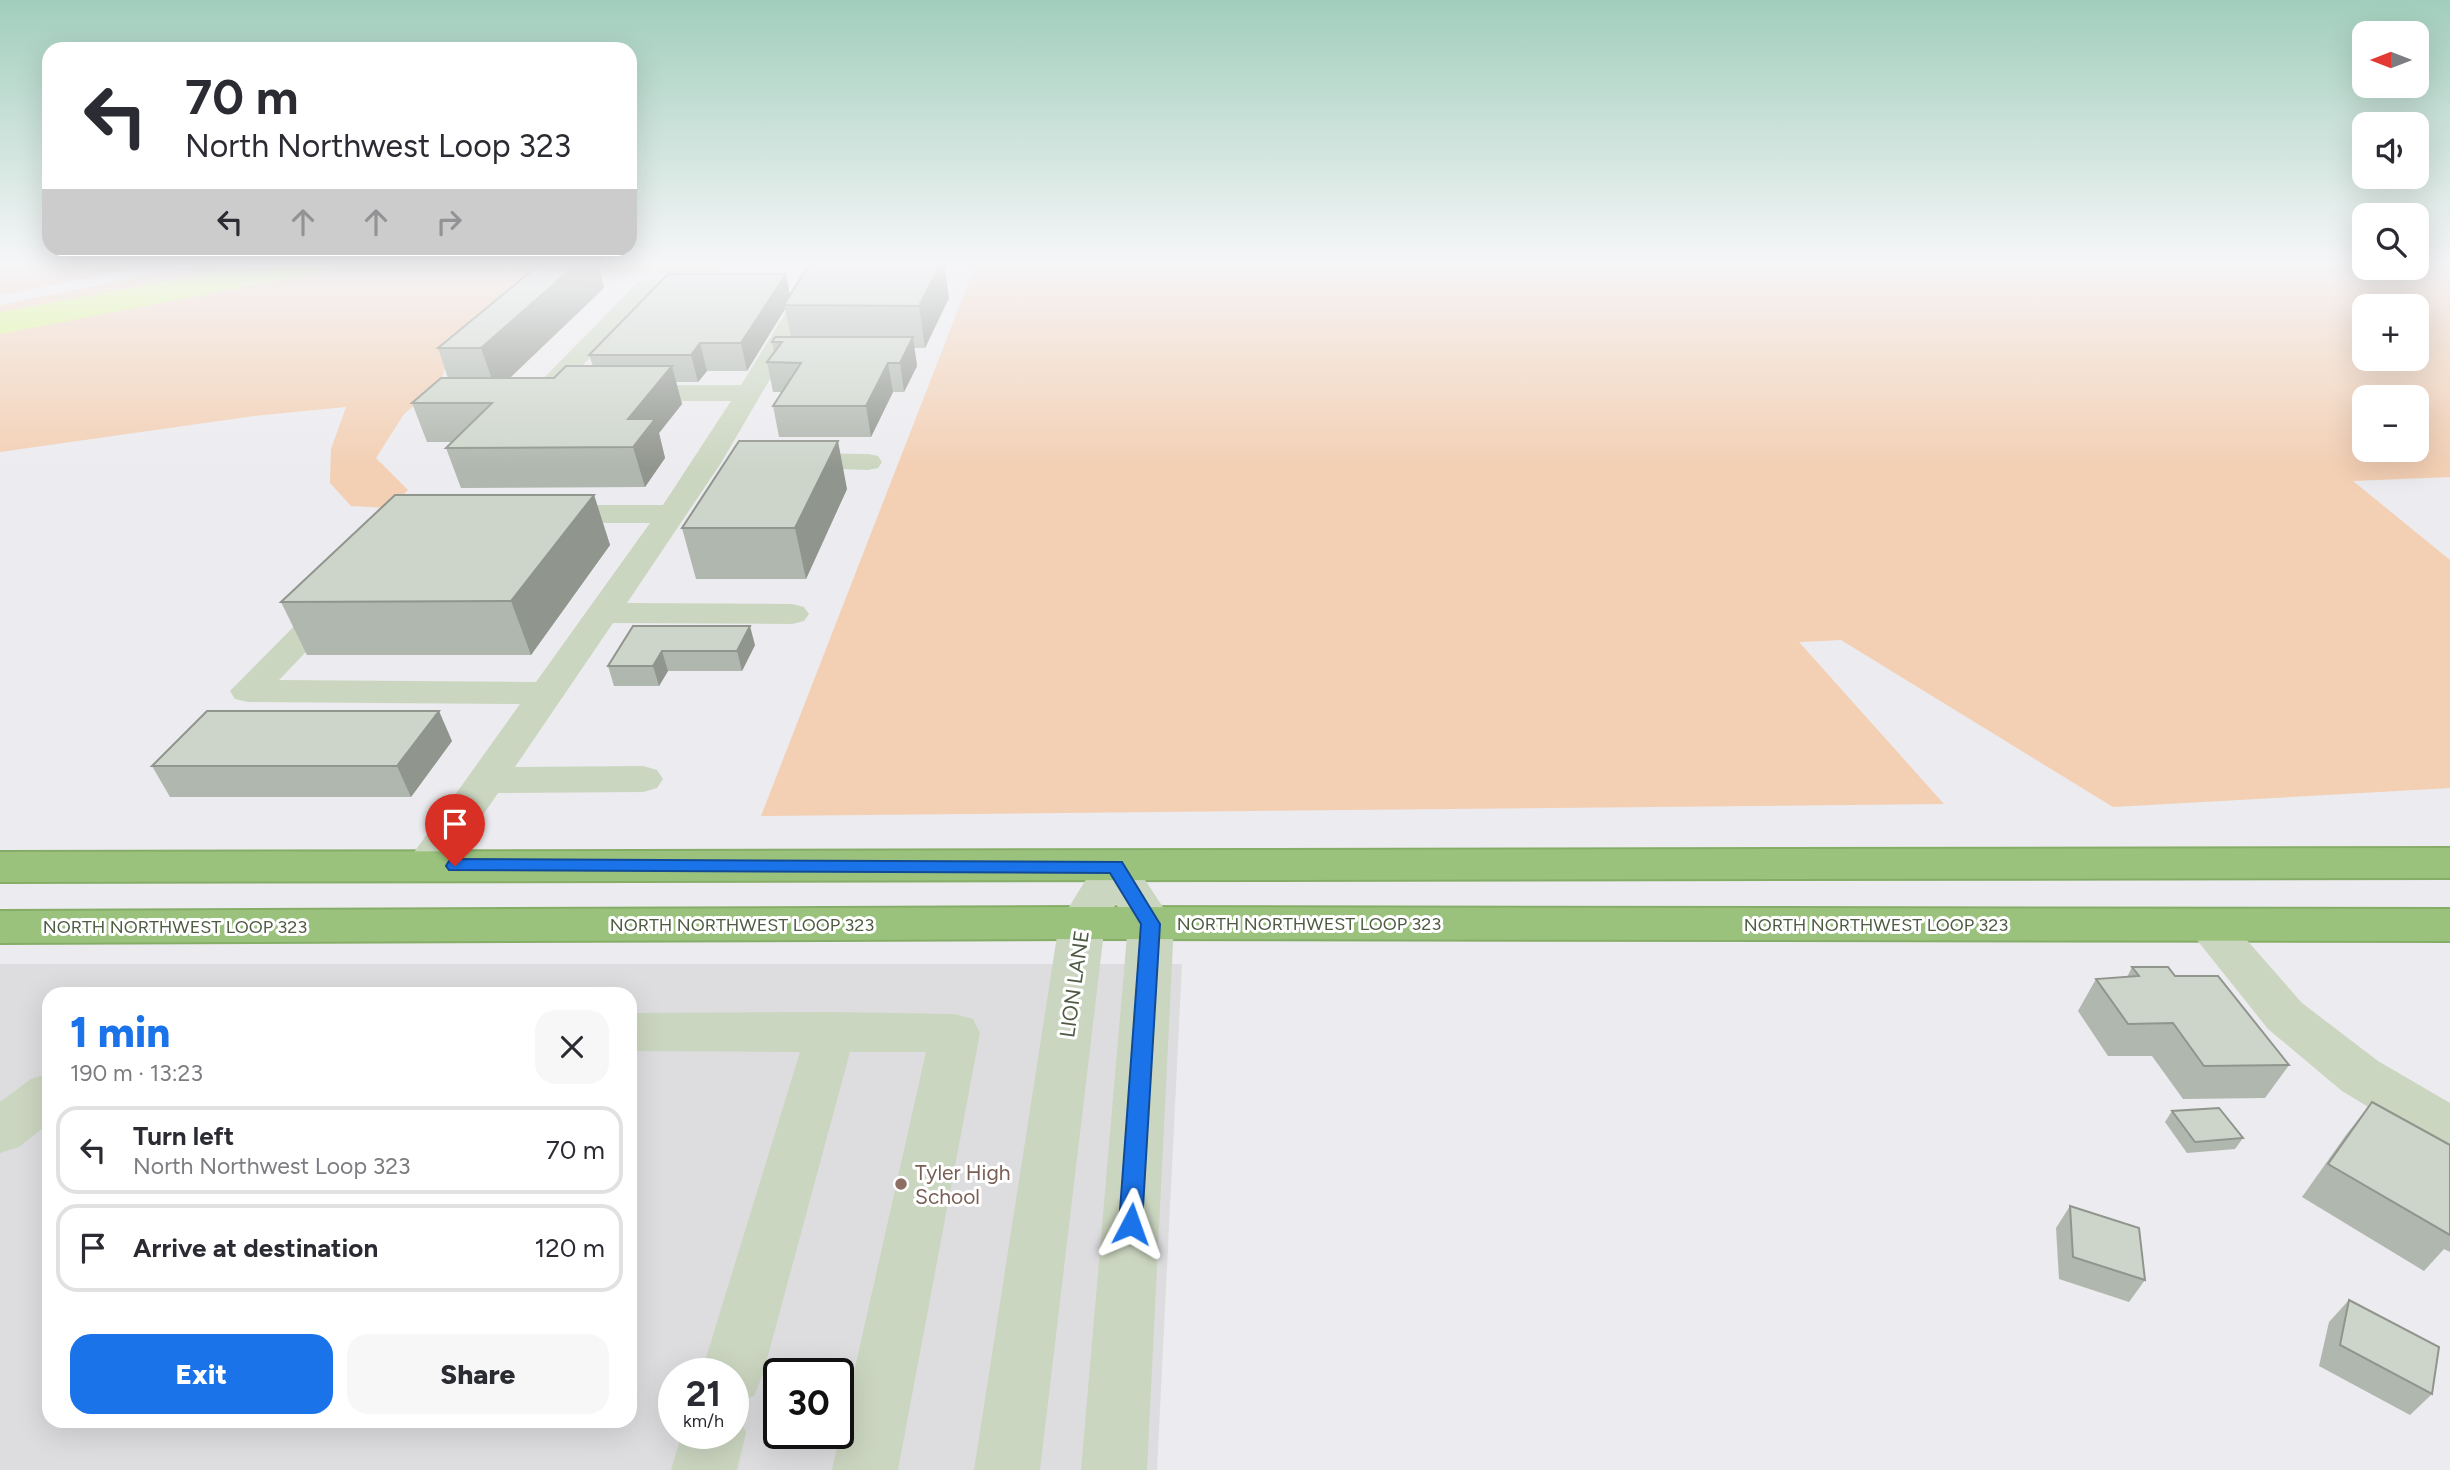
<!DOCTYPE html>
<html lang="en">
<head>
<meta charset="utf-8">
<style>
  :root { --surface:#fff; --page:#f7f7f7; --text:#2b2b33; --muted:#7c7c81; --line:#e1e1e2; --accent:#1a73e8 }
  body { margin:0; font-family:Figtree,sans-serif; background:var(--page); color:var(--text); height:100vh; display:flex; flex-direction:column; font-size:26px; white-space:nowrap }
  * { box-sizing:border-box; margin:0 }
  p { font-size:23px; color:var(--muted) }
  .icon { flex:none; width:38px; height:38px; fill:none; stroke:currentColor; stroke-width:2; stroke-linecap:round; stroke-linejoin:round }
  .map { position:relative; flex:1; overflow:hidden }
  .sheet { position:absolute; left:42px; top:987px; width:595px; height:441px; display:flex; flex-direction:column; background:var(--surface); border-radius:21px; box-shadow:0 7px 28px #0002 }
  .sheet>* { flex:none }
  .guide { position:absolute; left:42px; top:42px; width:595px; height:214px; border-radius:21px; box-shadow:0 7px 28px #0002; background:#fff; color:var(--text); overflow:hidden }
  .needle { width:46px; rotate:270deg }
  .fabs { position:absolute; left:2352px; top:21px; display:grid; gap:14px }
  .fabs a { display:grid; place-items:center; width:77px; height:77px; border-radius:14px; background:var(--surface); box-shadow:0 7px 28px #0002; font-size:35px }
  .speed { position:absolute; left:658px; top:1358px; display:flex; gap:14px; font-size:35px; font-weight:700; text-align:center }
  .speed>* { display:grid; place-content:center; width:91px; height:91px; border-radius:50%; background:var(--surface); box-shadow:0 7px 28px #0002; line-height:1 }
  .speed small { font-size:18px; font-weight:400 }
  .speed .limit { border:4px solid #111; border-radius:10px; background:#fff; color:#111 }
  .pin { position:absolute; display:grid; place-items:center; width:60px; height:60px; color:#fff; margin:-72px -30px; border-radius:50% 50% 50% 0; rotate:-45deg; box-shadow:0 0 7px #0007 }
  .pin .icon { rotate:45deg }
  .me { position:absolute; width:77px; margin:-38px; rotate:4deg; stroke-linejoin:round; filter:drop-shadow(0 0 5px #0008) }
  .turn { display:flex; align-items:center; gap:24px; height:147px; padding:0 28px; font-size:32px }
  .turn .icon { width:91px; height:91px; stroke-width:2.5 }
  .turn b { display:block; font-size:49px; line-height:60px }
  .lanes { display:flex; align-items:center; height:66px; padding:0 28px; background:#0003; justify-content:center; gap:35px; direction:ltr }
  .lanes .off { opacity:.35 }
  .round { display:grid; place-items:center; flex:none; width:74px; height:74px; border-radius:21px; background:var(--page) }
  .summary { display:flex; align-items:center; justify-content:space-between; height:119px; padding:0 28px }
  h1 { font-size:42px; font-weight:800; line-height:52px; color:var(--accent) }
  .primary-button { display:flex; gap:14px; margin-top:auto; padding:14px 28px }
  .primary-button a { flex:1; height:80px; border-radius:21px; background:var(--accent); color:#fff; font-size:28px; font-weight:800; line-height:80px; text-align:center }
  .primary-button a+a { background:var(--page); color:var(--text) }
  ul { padding:0; list-style:none }
  li { display:flex; align-items:center; gap:21px; height:88px; margin:0 14px 10px; padding:0 14px; border:4px solid var(--line); border-radius:21px }
  li div { flex:1 }
  li b { display:block; font-size:26px }
  li em { font-style:normal }
  .map>svg:first-child { display:block }
  .education { fill:#dddde0; fill-rule:evenodd }
  .green { fill:#f3cfb3; fill-rule:evenodd }
  .lines { fill:none; stroke-linecap:round; stroke-linejoin:round }
  .river { fill:#d7f67b; fill-rule:evenodd }
  .highway-casing { stroke:#86ad68; stroke-width:4 }
  .minor { fill:#cbd6c0; fill-rule:evenodd }
  .highway { fill:#9bc27d; fill-rule:evenodd }
  .wall { fill:#b0b7ae }
  .shaded-wall { fill:#90958d }
  .building { fill:#cdd5ca; stroke:#90958d; stroke-width:2 }
  .route { fill:#1a73e8; stroke:#114b97; stroke-width:2 }
  .education-dot { fill:#8d6e63; stroke:#fff; stroke-width:2.5 }
  .labels { text-anchor:middle; dominant-baseline:central; stroke-width:6; stroke-linejoin:round; paint-order:stroke }
  .street-label { font-size:18px; fill:#4e5b42; stroke:#fff }
  .near-street-label { font-size:21px; fill:#4e5b42; stroke:#fff }
  .near-education-label { font-size:21px; fill:#785e54; stroke:#fff; text-anchor:start }
</style>
</head>
<body>
<div class="map">
<svg width="2450" height="1470" viewBox="0 0 2450 1470">
  <rect width="100%" height="100%" fill="#ecebef"/>
  <path class="education" d="M0,964H1182L1157,1470H0ZM49,994H630V1421H49ZM674,1374H733V1433H674ZM779,1374H838V1433H779Z"/>
  <g class="green">
    <path d="M0,263H168L0,295Z"/>
    <path d="M207,263H741L660,275L574,277L448,358L440,384L404,414L376,458L408,490L389,508L351,506L330,483L331,449L346,407L254,416L0,452V305Z"/>
    <path d="M951,263H2364V268H2417V263H2450V477L2353,481L2450,560V788L2113,807L1841,640L1799,642L1944,804L761,816L975,266ZM2364,306H2417V359H2364ZM2417,397V450H2364V397Z"/>
  </g>
  <g class="lines">
    <g class="river">
      <path d="M264,263H333L328,270L317,273L0,334V312Z"/>
      <path d="M683,263H726L721,270L710,273L688,270Z"/>
    </g>
    <g class="highway-casing">
      <g id="highway">
        <path d="M2450,848V878L0,882V852Z"/>
        <path d="M1082,907L2450,909V941L1082,939L0,943V911Z"/>
      </g>
    </g>
    <g class="minor">
      <path d="M815,277L823,278L826,283L721,463L627,603L792,604L804,607L809,614L804,621L792,624L613,623L515,767L643,766L657,770L663,779L657,788L643,792L498,793L442,875L427,880L412,875L405,865L412,855L520,704L248,702L235,699L230,691L326,594L338,591L350,594L355,601L279,680L536,682L650,523H547L536,520L532,514L536,508L547,505H663L731,401H627L618,398L614,393L618,388L627,385H741L804,283L807,278Z"/>
      <path d="M710,278L718,279L721,284L718,289L654,291L562,387L569,393L565,398L542,401L533,398L529,393L640,280Z"/>
      <path d="M791,453L868,454L878,456L882,462L878,468L868,470L781,467L777,461L781,455Z"/>
      <path d="M1115,852L1130,857L1174,924L1147,1470H1081L1128,924L1116,904L1105,923L1040,1470H974L1059,923L1100,857Z"/>
      <path d="M2208,909L2224,914L2302,1003L2378,1061L2450,1103V1151L2431,1145L2342,1091L2268,1029L2185,925L2192,914Z"/>
      <path d="M831,1012L955,1014L973,1019L980,1033L898,1470H832L926,1052H850L763,1374L754,1396L733,1404V1374H701L800,1052L630,1051V1013Z"/>
      <path d="M49,1073V1123L19,1147L0,1153V1102L31,1079Z"/>
      <path d="M733,1409L737,1410L746,1433L737,1470H671L682,1433H733Z"/>
    </g>
    <use href="#highway" class="highway"/>
  </g>
  <g class="wall">
    <path d="M541,263H598L604,288L510,378H554L593,366L589,355L786,274L790,296L810,263H944L949,298L925,348H914L917,366L904,392H893L871,437H779L773,406L782,392H773L767,362L774,353L772,342L791,337L785,309L747,371H707L698,382H676L682,404L659,433L665,458L645,487L461,488L446,448L452,442H427L412,403L448,378L438,348Z"/>
    <path d="M847,489L806,579H696L682,528Z"/>
    <path d="M594,495L610,545L531,655H307L281,602Z"/>
    <path d="M633,626L755,645L742,671H668L659,686H614L608,666Z"/>
    <path d="M452,741L411,797H170L152,766Z"/>
    <path d="M2132,967L2175,976L2289,1065L2265,1098L2183,1099L2152,1056H2108L2078,1011L2096,979L2127,977Z"/>
    <path d="M2372,1102L2450,1145V1252L2444,1249L2424,1271L2302,1197L2346,1135Z"/>
    <path d="M2172,1111L2243,1138L2235,1149L2187,1153L2165,1122Z"/>
    <path d="M2070,1206L2145,1280L2129,1302L2059,1279L2056,1228Z"/>
    <path d="M2349,1300L2432,1394L2410,1415L2319,1366L2329,1322Z"/>
  </g>
  <g class="shaded-wall">
    <path d="M578,263H598L604,288L496,391L481,348Z"/>
    <path d="M941,263H944L949,298L925,348L919,306Z"/>
    <path d="M786,274L791,300L784,305L785,309L747,371L741,343Z"/>
    <path d="M913,337L917,366L904,392L900,363Z"/>
    <path d="M700,343L707,371L698,382L691,355Z"/>
    <path d="M888,363L893,392L871,437L866,406Z"/>
    <path d="M672,366L682,404L659,433L665,458L645,487L633,447L628,419Z"/>
    <path d="M838,441L847,489L806,579L795,528Z"/>
    <path d="M594,495L610,545L531,655L511,601Z"/>
    <path d="M750,626L755,645L742,671L737,651Z"/>
    <path d="M662,651L668,671L659,686L653,666Z"/>
    <path d="M439,711L452,741L411,797L397,766Z"/>
  </g>
  <g class="building">
    <path d="M541,263H578L481,348H438Z"/>
    <path d="M810,263H941L919,306L784,305Z"/>
    <path d="M668,274H786L741,343H700L691,355H589Z"/>
    <path d="M775,337H913L900,363H888L866,406H773L801,363L767,362L782,342H772Z"/>
    <path d="M566,366H672L628,419H655L633,447L446,448L492,403H412L441,378H554Z"/>
    <path d="M739,441H838L795,528H682Z"/>
    <path d="M395,495H594L511,601L281,602Z"/>
    <path d="M633,626H750L737,651H662L653,666H608Z"/>
    <path d="M207,711H439L397,766H152Z"/>
    <path d="M2132,967H2168L2175,976H2218L2289,1065L2204,1066L2173,1023L2128,1024L2096,979L2139,976Z"/>
    <path d="M2372,1102L2450,1145V1235L2328,1164Z"/>
    <path d="M2219,1108L2243,1138L2195,1142L2172,1111Z"/>
    <path d="M2070,1206L2139,1228L2145,1280L2073,1257Z"/>
    <path d="M2349,1300L2439,1347L2432,1394L2340,1345Z"/>
  </g>
  <linearGradient id="sky" x2="0" y2="1"><stop stop-color="#a1cebc"/><stop offset="0.56" stop-color="#f6f6f8"/><stop offset="1" stop-color="#f6f6f8" stop-opacity="0"/></linearGradient>
  <rect width="2450" height="469" fill="url(#sky)"/>
  <path class="route" d="M455,859L1122,862L1160,924L1142,1224L1139,1232L1131,1235L1122,1232L1119,1224L1141,924L1110,873L449,870L446,866L449,861Z"/>
  <circle class="education-dot" cx="901" cy="1184" r="7"/>
  <g class="labels">
    <g class="street-label">
      <text x="1309" y="924">NORTH NORTHWEST LOOP 323</text>
      <text x="742" y="925">NORTH NORTHWEST LOOP 323</text>
      <text x="1876" y="925">NORTH NORTHWEST LOOP 323</text>
      <text x="175" y="927">NORTH NORTHWEST LOOP 323</text>
    </g>
    <g class="near-street-label">
      <text transform="translate(1074 984) rotate(-82)">LION LANE</text>
    </g>
    <g class="near-education-label">
      <text x="915" y="1172">Tyler High<tspan x="915" dy="24">School</tspan></text>
    </g>
  </g>
</svg>
<div class="fabs">
<a><svg class="needle" viewBox="-14 -14 28 28"><path d="M0-13l5 13h-10z" fill="#e53935"/><path d="M0 13l5-13h-10z" fill="#7c7c81"/></svg></a>
<a><svg class="icon" aria-label="sound" viewBox="0 0 24 24"><path d="M4 9h4l5-4v14l-5-4H4zM17 9q2 3 0 6"/></svg></a>
<a><svg class="icon" aria-label="search" viewBox="0 0 24 24"><circle cx="10" cy="10" r="6"/><path d="M15 15l6 6"/></svg></a>
<a>+</a>
<a>−</a>
</div>
<div class="speed"><div>21<small>km/h</small></div><div class="limit">30</div></div>
<div class="pin" style="left:455px;top:866px;background:#d93025"><svg class="icon" aria-label="arrive" viewBox="0 0 24 24"><path d="M6 21V4h12l-3 4 3 4H6"/></svg></div>
<svg class="me" style="left:1131px;top:1224px" viewBox="-20 -20 40 40"><path d="M0-17L14 15 0 8-14 15z" fill="#1a73e8" stroke="#fff" stroke-width="4"/></svg>
<div class="guide">
<div class="turn"><svg class="icon" aria-label="left" viewBox="0 0 24 24"><path d="M17 20v-9H6M10 6l-5 5 5 5"/></svg><div><b>70 m</b>North Northwest Loop 323</div></div>
<div class="lanes"><svg class="icon" aria-label="left" viewBox="0 0 24 24"><path d="M17 20v-9H6M10 6l-5 5 5 5"/></svg><svg class="icon off" aria-label="ahead" viewBox="0 0 24 24"><path d="M12 20V5M6 11l6-6 6 6"/></svg><svg class="icon off" aria-label="ahead" viewBox="0 0 24 24"><path d="M12 20V5M6 11l6-6 6 6"/></svg><svg class="icon off" aria-label="right" viewBox="0 0 24 24"><path d="M7 20v-9h11M14 6l5 5-5 5"/></svg></div>
</div>
<section class="sheet">
<div class="summary"><div><h1>1 min</h1><p>190 m · 13:23</p></div><a class="round"><svg class="icon" aria-label="close" viewBox="0 0 24 24"><path d="M6 6l12 12M18 6L6 18"/></svg></a></div>
<ul>
<li><svg class="icon" aria-label="left" viewBox="0 0 24 24"><path d="M17 20v-9H6M10 6l-5 5 5 5"/></svg><div><b>Turn left</b><p>North Northwest Loop 323</p></div><em>70 m</em></li>
<li><svg class="icon" aria-label="arrive" viewBox="0 0 24 24"><path d="M6 21V4h12l-3 4 3 4H6"/></svg><div><b>Arrive at destination</b></div><em>120 m</em></li>
</ul>
<div class="primary-button"><a>Exit</a><a>Share</a></div>
</section>
</div>
</body>
</html>
